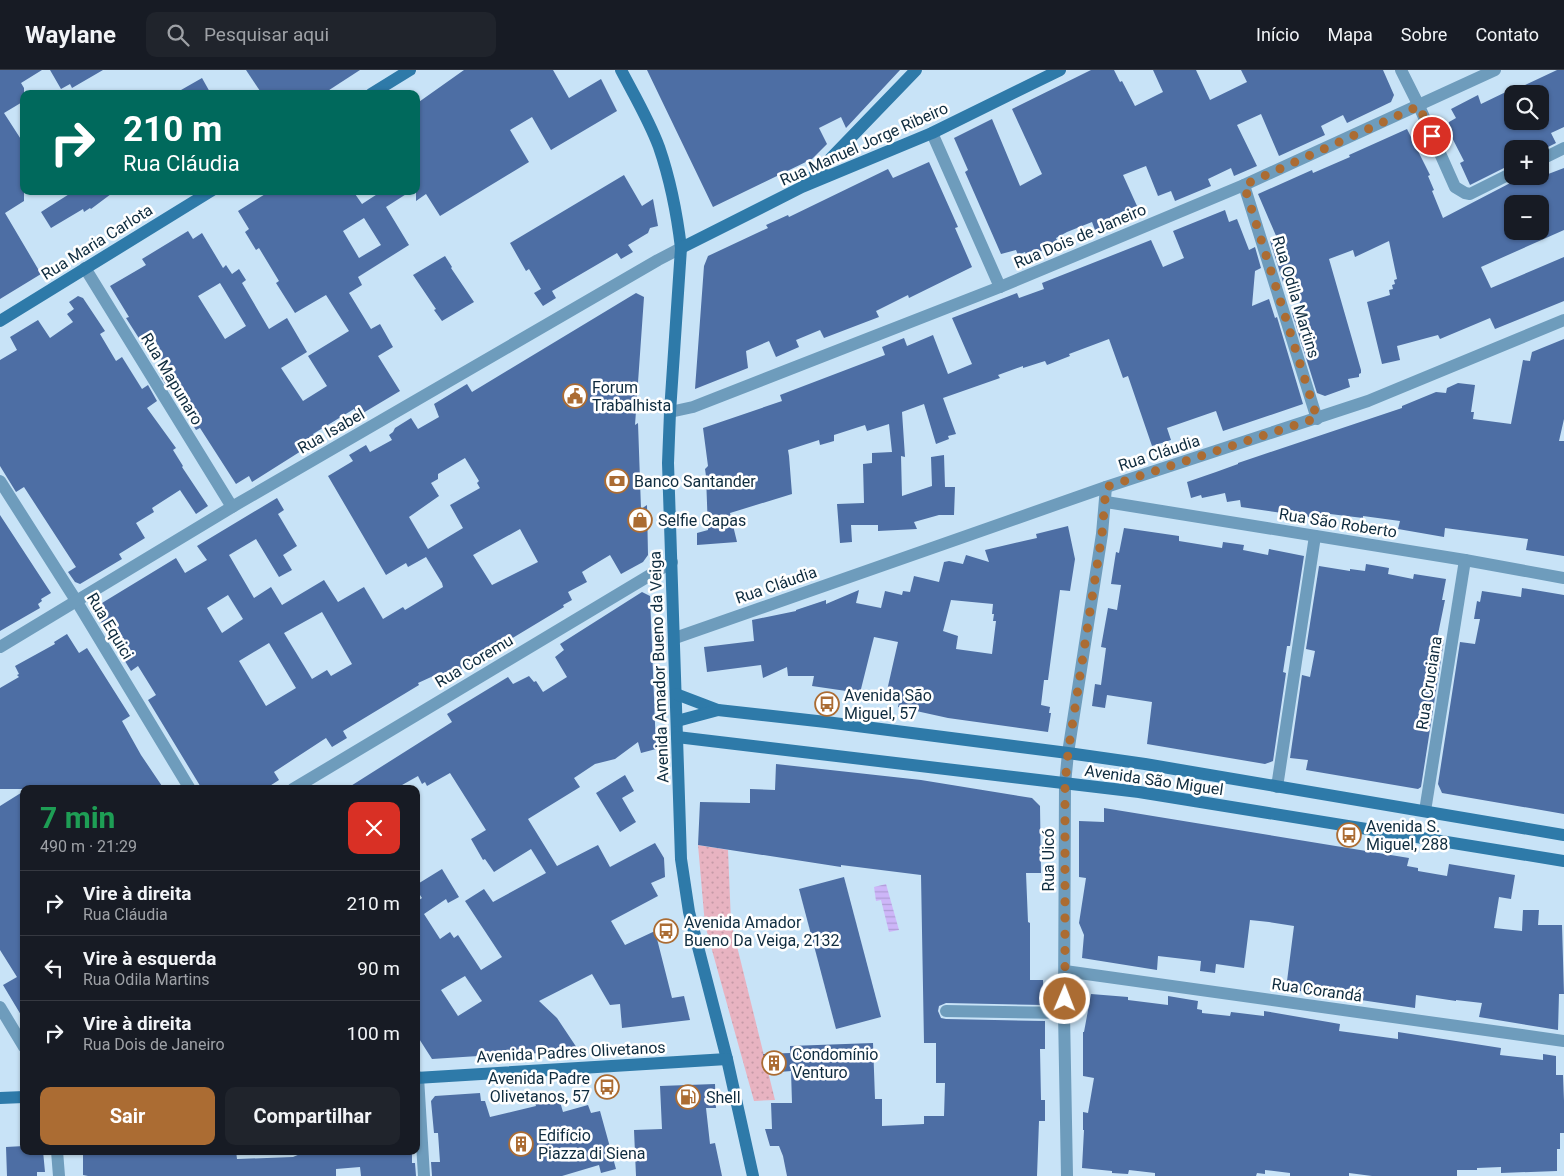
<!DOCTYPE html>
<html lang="pt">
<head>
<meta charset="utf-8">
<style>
  :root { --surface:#171b24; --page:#20242c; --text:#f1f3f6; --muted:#9ea1a6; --line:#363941; --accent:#ab6c33 }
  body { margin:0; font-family:Roboto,sans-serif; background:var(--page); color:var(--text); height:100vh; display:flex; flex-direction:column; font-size:19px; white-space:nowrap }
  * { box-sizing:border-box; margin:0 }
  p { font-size:16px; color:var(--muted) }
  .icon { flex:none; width:28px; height:28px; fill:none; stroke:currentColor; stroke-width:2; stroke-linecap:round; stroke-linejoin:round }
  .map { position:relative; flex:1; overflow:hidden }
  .side { position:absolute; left:20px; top:715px; width:400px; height:370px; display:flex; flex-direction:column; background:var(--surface); border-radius:10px; box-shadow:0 1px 4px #0004 }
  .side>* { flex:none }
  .hud { position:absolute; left:20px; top:20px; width:400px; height:105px; border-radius:10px; box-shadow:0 1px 4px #0004; background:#00695c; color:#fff; overflow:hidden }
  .controls { position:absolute; left:1504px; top:15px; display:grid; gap:10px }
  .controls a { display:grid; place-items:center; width:45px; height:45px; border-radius:10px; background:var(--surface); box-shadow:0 1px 4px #0004; font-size:25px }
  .pin { position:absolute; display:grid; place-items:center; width:42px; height:42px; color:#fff; margin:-21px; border:2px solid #fff; border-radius:50%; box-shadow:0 1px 5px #0007 }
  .me { position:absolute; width:55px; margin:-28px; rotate:1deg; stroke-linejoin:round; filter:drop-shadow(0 0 4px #0008) }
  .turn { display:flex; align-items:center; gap:18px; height:105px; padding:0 20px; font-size:22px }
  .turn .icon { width:65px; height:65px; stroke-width:2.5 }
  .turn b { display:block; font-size:35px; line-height:42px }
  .round { display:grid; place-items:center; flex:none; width:52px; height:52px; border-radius:10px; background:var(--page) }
  .head { display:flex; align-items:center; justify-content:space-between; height:85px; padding:0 20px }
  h1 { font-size:30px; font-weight:700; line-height:38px; color:#1e9e55 }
  .cta { display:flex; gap:10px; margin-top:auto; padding:10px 20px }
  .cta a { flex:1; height:58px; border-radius:10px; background:var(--accent); color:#fff; font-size:20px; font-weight:700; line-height:58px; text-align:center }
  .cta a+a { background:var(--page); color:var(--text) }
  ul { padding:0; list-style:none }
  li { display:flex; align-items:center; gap:15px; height:65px; padding:0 20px; border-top:1px solid var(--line) }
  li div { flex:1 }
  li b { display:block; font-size:19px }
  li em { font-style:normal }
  header { display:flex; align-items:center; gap:30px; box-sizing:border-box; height:70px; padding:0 25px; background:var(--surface); border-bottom:1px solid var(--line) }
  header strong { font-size:24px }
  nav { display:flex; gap:28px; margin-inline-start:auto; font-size:18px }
  .search { width:350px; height:45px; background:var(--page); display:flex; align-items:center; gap:12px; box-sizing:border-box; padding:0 18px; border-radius:10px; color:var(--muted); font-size:19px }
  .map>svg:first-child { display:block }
  .grass { fill:url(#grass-dots) }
  .water { fill:url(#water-rules) }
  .building { fill:#4d6ea4; fill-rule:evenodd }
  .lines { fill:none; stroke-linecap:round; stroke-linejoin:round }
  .street { stroke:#6e9cbc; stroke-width:12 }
  .secondary { stroke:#2e7aa9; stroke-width:12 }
  .route { stroke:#ab6c33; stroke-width:9; stroke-dasharray:0 16.2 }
  .labels { text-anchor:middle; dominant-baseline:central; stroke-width:5; stroke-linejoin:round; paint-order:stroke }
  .street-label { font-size:16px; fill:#0f2c3f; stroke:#fff }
  .poi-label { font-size:16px; fill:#0f2c3f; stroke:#fff; text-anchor:start }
</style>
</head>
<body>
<header>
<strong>Waylane</strong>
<div class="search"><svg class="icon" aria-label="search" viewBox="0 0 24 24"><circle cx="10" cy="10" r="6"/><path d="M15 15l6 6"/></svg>Pesquisar aqui</div>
<nav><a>Início</a><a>Mapa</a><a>Sobre</a><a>Contato</a></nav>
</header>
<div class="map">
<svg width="1564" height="1106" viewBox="0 0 1564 1106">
  <defs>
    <pattern id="grass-dots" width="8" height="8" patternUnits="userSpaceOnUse" patternTransform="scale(1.25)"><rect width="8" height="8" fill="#e8b3c1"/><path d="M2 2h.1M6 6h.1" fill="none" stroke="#c69aa7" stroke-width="1.8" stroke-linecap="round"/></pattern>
    <pattern id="water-rules" width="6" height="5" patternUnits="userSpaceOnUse" patternTransform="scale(1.25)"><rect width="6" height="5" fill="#cdb6f8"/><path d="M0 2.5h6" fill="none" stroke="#af9dd6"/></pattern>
  </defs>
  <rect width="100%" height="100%" fill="#c8e3f7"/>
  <path class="grass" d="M698,775L728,780L731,852L775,1030L754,1031L705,855Z"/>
  <path class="water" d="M886,814L899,860L889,862L881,830L876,831L874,817Z"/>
  <g class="building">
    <path d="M0,0H42L21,13L24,18V31L4,43L24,74V131L5,143L41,204L0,229Z"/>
    <path d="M50,0H103L72,18L70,14L61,19Z"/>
    <path d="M246,0H360L323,24H262Z"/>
    <path d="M464,0H553L569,28L601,9L617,41L551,80L532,47L510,60L529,92L440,146L426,124L416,131V34Z"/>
    <path d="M647,0H900L846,58L841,47L819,58L827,74L812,89L713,137Z"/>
    <path d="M1091,0H1114L1120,12L1122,11L1135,36L1163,22L1153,0H1196L1210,30L1247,12L1241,0H1383L1394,25L1391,32L1347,53L1343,45L1321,56L1325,65L1279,86L1261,44L1237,55L1257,96L1234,106L1231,98L1208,109L1211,116L1175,131L1171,121L1158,126L1146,96L1123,105L1137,136L1114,145L1116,151L1095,160L1092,152L1067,162L1056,168L1059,174L1027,187L1025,182L1018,185L1016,180L1001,184L965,102L968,100L954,68L992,49L1020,116L1042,104L1012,39Z"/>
    <path d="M1557,0H1564V57L1551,63L1556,73L1544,79H1504L1512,94L1470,115L1460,93L1464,91L1447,58L1449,52L1456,48L1451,39L1478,25L1481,34L1512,19V21ZM1512,24H1540V51H1512Z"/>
    <path d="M202,8L211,24H174Z"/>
    <path d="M1407,59L1430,105L1428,106L1434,120L1432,121L1443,148L1516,110L1519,106H1543L1564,98V160L1481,197L1491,218L1564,187V231L1495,259L1490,248L1440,269L1438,265L1397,276L1400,290L1382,294L1367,232L1390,225L1389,220L1393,219L1392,215L1395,214L1394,210L1397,209L1389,171L1355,187L1353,180L1329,189L1361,300V303L1359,304V307L1348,309L1350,317L1325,326L1317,323L1292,243L1302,240L1293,209L1283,212L1270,171L1277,168L1258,124L1312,100L1313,103L1350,87L1349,85ZM1506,134H1540V161H1512V148Z"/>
    <path d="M929,92L958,157L955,158L972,197L909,228L908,225L876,241L879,247L824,268L820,260L796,270L799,277L776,287L769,271L746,281L748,298L695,319L704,196L708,186L768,158L766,155L788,145L789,147L888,99L893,108Z"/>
    <path d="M624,105L642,136L653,129L658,156L650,158L648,163L628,175L633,182L621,189L617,183L552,221L556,228L543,236L534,223L541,219L529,199L526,201L510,173Z"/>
    <path d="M74,121H115L91,139L90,138L84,142L83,139L51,158L41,142Z"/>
    <path d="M270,121H353L362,134L382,121H411L386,137L409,175L358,207L362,215L349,223L371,259L380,254L393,277L378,286L400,321L358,346L354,339L313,364L317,371L252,412L249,406L236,414L200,358L196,360L171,320L170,321L161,307L169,302L149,269L142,273L126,248L129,247L110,216L146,195L142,189L188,161L193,169L202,163L223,198L226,195L232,204L239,199L246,210L242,213L269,259L287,248L307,282L281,298L303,331L327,316L308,286L349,261L326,225L295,243L276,213L279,211L259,178L256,180L245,162L249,159L238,141ZM364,148L381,175L359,188L343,161ZM220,213L246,256L225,269L198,226Z"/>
    <path d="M1225,140L1229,152L1237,149L1249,180L1255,177L1261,198L1255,201L1252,236L1269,229L1275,248L1277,247L1303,334L1223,361L1216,341L1167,358L1171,370L1152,376L1128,306L1123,308L1109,269L1069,284L1070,286L1047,295L1045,291L1023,298V296L998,305L1000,308L943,328L956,364L948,366L949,369L936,374L924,334L902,342L905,387L901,386L902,426L932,416L931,387L944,385L945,417H955L954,445H939L914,452L917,459L878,461V455H851L852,472L840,473L837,434L864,433L863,394L872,393V383L892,382L889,354L867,361L865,355L834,365V371L820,375L819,370L788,380L789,386L792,424L730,443L737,472L697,475V463L708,460L706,406L705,399L708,396L703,358L782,331L780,325L885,285L882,277L904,268L907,276L933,265L948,304L972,294L952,248L1017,223L1019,228L1044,219L1042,213L1151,170L1163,197L1184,188L1173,161Z"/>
    <path d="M445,186L452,197L451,198L474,232L442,251L434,240L436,239L413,205Z"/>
    <path d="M636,223L644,227L635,355L638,353L641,439L647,435L648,485L643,492L621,504L610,485L590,497L582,502L587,512L568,522L572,530L563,535L564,537L446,608L442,602L418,613L419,615L343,661L347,668L332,677L326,668L274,702L279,710L265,719H202L148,630L156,625L138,596L131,601L95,542L97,536L176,488L185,503L207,490L197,476L277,428L284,440L278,444L297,476L283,485L292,500L279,507L256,469L229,485L254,528L271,517L282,535L324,510L338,532L364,517L383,549L403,537L405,540L443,517L442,513L426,487L408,497L406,493L386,505L328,406L353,391L349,385L366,375L370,382L392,370L389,365L393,362L395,358L411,348L418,359L439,347L434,334L467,314L472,322ZM465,388L479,411L477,413L480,418L450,435L463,458L428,479L409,447L439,426L431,413L438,409V404ZM520,459L538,492L492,515L473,485ZM228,525L243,549L222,563L207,538ZM322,542L352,594L331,606L327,600L312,609L284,563ZM269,573L296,618L266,636L239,591Z"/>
    <path d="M78,226L83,228L105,261L100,264L116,291L122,287L142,319L148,315L157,331L147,338L176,378L173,380L183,396L182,397L208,436L196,444L180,420L152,438L154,442L136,453L145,468L119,484L122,489L80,514L75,512L68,502L76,497L24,417L16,422L0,396V290L17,280L10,267L38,250L50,268L73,252L67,244L74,239L69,232Z"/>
    <path d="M1564,269V349L1559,371H1564V486L1526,480L1528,469L1445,458L1444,467L1398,459L1400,451L1363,446V448L1330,444V450L1241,437L1240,430L1227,432L1225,423L1202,428L1201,425L1191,428L1187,412L1216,402L1238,394V393L1402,338V336L1436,322L1446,323L1447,318L1458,313L1475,315L1471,342H1474L1473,349L1511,354L1523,290L1530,291L1532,282Z"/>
    <path d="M0,445L51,523L41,529L42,531L38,534L40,538L0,561Z"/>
    <path d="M1068,456L1075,489L1070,521L1060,520L1048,610H1044L1041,635L1050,637L1049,643H1051L1048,662L948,648L898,637L900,627L886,625L898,572L874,567L860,623L812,616L814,606H788L787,597L763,608L761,595L707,602L704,577L754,571L752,550L796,541V540L826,530V534L859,520L856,533L881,538L885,521L902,525L903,521L910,522L914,506L939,512L944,492L949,491L963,494L966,485L989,492L985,480L1028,470L1037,468L1036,464ZM951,530L993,534L992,544H994L993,551H996L992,584L956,579L958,566L943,561Z"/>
    <path d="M1124,458L1179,466V471L1222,478L1223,472L1244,475L1243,480L1268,485L1269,479L1304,486L1290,576H1287L1283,602L1286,603L1273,691L1265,694L1147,674L1152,632L1107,625L1105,638L1092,636L1095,614L1101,615L1106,578L1101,577L1108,538L1117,540L1121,515L1111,514L1116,482L1119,483Z"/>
    <path d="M1366,494L1389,498L1388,504L1413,509L1414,504L1446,509L1442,530H1445L1437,569L1444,570L1421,717L1418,719L1306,700L1308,690L1290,688L1302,605L1310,607L1315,581L1306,579L1319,496L1350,501V499L1365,501Z"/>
    <path d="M1522,518L1564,525V744L1442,723L1438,714L1460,572L1475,574L1480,549H1474L1477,531L1480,532L1482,521L1521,527Z"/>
    <path d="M642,522L650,526L656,679L641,683L638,672L615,689L595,694L574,708L580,717L528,749L557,796L598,775L610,797L655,773L664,788L665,807L651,813L658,826L611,851L625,875L655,861L672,928L684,926L690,950L622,958L620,934L610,935L592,904L539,931L557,948L579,981L523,984L520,979L509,984L432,989L416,964V933L420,930L416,923V832L422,828L416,819V815L442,799L459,827L448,833L446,829L424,844L440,869L450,862L454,868L458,865L481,900L502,887L465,831L484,819L493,832L546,803L531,779L494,802L485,789L483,790L471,769L486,760L450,703L427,716L425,712L422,714L418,706L395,719H346L452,652L447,644L508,607L513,614L529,606L534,612L536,611L543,622L567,607L555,587L564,580L560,574ZM465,906L482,931L458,946L441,920Z"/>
    <path d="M67,564L79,583L87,578L130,646L122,651L141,685L164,719H0V618L19,607L17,605L19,604L15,596L55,574L54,572Z"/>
    <path d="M776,694L921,710L1032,728L1040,736L1041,803H1026L1028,852L1030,853V910H1043L1044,935L946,933L939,936L938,941L941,948L946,949L1045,951V979H1040L1041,1030H1045V1051H1039L1037,1106H787L783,1086L779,1076H770L765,1059H772L771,1033H792L791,1001L768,1003L763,984L790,983V976L873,973L875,1029H882V1056L924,1054V1046H944L945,1013H936V973H924L921,805L841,795V797L698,775L700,732L750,733V719L775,720Z"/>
    <path d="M625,705L634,721L622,728L636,752L620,762L596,723Z"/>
    <path d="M24,721V950L3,915L17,907L0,880V736Z"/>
    <path d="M1104,738L1409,788L1407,796L1418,798V801L1447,806L1449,794L1515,805L1511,829L1499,827L1494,858L1522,861L1523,840H1539L1538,855H1562L1564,924H1559L1558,960L1479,947L1482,933L1456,930V931L1416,925L1415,938L1286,919L1294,856L1269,852L1250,850L1244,898L1216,894L1215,903L1200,901L1201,891L1158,886L1157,900L1082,888L1084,865L1079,853L1086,808L1079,807V751L1104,752Z"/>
    <path d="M844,807L881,947L836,959L799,819Z"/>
    <path d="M673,851L677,862L659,870L655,857Z"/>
    <path d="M1091,924L1128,927V930L1168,935V926L1198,931L1197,939L1202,940V943L1230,946L1231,942L1264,946V941L1340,954L1339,961L1398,969V962L1501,978L1500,985L1543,990V984L1556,986V1005H1563L1564,1031V1063H1560V1079H1557V1101L1501,1103V1097L1477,1098V1100H1457V1106H1372L1349,1103V1106H1290V1103L1265,1100V1104L1257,1103L1256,1106H1155V1103L1129,1100L1128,1104L1112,1103V1101L1082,1098L1084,1060H1083V1042L1088,1043L1094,1008L1083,1006V962H1084Z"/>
    <path d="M715,1014L716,1038H706L710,1074L715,1073L722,1106H636L634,1060L662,1059L660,1016Z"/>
    <path d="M480,1023L481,1031H485L490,1047L536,1036L535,1032L558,1025L563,1042L588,1035L591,1043L600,1041L616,1099L601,1103L599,1095L562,1106H432L431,1092H440L438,1063H434L431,1031L435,1026Z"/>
    <path d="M24,1076V1081H43L45,1102H37V1106H7L6,1077Z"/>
    <path d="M83,1081H236L237,1089L293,1087L307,1081H412V1093H415L416,1106H361L360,1097L336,1099V1106H88L83,1105Z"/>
  </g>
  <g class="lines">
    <g class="street">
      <path d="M1401,0L1419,36L1455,117L1465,123L1470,124L1512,103"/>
      <path d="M932,63L1000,217"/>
      <path d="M1540,90L1564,78"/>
      <path d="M1244,115L1317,349"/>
      <path d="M85,198L232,437"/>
      <path d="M670,342L693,337L1000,217L1244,115L1495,0"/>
      <path d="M0,411L77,532L190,719"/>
      <path d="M1106,432L1465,490L1564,508"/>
      <path d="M675,568L1106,417L1368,331L1564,250"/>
      <path d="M0,577L232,437L658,190L681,178"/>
      <path d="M1277,717L1315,466"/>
      <path d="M293,719L672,492"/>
      <path d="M1425,741L1465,490"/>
      <path d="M1065,901L1564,971"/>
      <path d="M0,937L24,977"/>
      <path d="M946,941L1064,943"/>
      <path d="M418,1007L424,1106"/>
      <path d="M57,1081L59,1106"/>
      <path d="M1067,1106L1064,943L1065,714L1068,683L1102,464L1106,417"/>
    </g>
    <g class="secondary">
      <path d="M621,0C634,25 649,50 659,77C670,109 677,144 681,178L670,342L668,393L681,789L689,842L727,989L753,1106"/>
      <path d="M371,24L410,0"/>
      <path d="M806,114L916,0"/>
      <path d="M681,178L802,117L932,63L1060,0"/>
      <path d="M0,251L211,121"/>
      <path d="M676,624L718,640L826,652L1068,683L1145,694L1564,765"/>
      <path d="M677,651L718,640"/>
      <path d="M677,667L1139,722L1564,791"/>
      <path d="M416,1008L727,989"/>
      <path d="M0,1028L24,1027"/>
    </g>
  </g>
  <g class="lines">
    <path class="route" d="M1065,929V714L1068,683L1102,464L1106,417L1317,348L1244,115L1419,36L1432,66"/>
  </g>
  <defs>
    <g id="civic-ring" transform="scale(1.25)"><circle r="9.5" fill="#fff" stroke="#ab6c33" stroke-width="1.5"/><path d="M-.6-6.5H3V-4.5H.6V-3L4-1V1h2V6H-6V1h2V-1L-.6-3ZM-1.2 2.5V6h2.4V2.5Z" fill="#ab6c33"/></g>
    <g id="bank-ring" transform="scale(1.25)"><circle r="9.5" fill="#fff" stroke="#ab6c33" stroke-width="1.5"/><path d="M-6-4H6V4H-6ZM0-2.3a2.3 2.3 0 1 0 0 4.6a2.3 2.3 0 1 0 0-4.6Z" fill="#ab6c33"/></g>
    <g id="shop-ring" transform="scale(1.25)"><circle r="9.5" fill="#fff" stroke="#ab6c33" stroke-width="1.5"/><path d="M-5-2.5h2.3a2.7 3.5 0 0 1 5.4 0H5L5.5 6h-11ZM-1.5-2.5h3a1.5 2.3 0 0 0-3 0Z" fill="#ab6c33"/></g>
    <g id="bus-ring" transform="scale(1.25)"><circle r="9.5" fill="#fff" stroke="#ab6c33" stroke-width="1.5"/><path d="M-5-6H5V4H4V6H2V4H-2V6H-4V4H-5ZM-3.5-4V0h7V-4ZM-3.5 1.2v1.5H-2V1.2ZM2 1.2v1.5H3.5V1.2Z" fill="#ab6c33"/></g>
    <g id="building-ring" transform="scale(1.25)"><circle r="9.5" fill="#fff" stroke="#ab6c33" stroke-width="1.5"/><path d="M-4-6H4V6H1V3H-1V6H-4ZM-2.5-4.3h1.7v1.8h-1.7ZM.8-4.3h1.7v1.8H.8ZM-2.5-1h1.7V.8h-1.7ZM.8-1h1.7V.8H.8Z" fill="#ab6c33"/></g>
    <g id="fuel-ring" transform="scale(1.25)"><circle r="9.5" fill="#fff" stroke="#ab6c33" stroke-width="1.5"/><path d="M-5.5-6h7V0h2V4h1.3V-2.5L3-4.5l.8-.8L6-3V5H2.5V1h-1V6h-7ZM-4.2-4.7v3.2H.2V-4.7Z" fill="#ab6c33"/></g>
  </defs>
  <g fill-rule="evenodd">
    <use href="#civic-ring" x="575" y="326"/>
    <use href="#bank-ring" x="617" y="411"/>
    <use href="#shop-ring" x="640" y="450"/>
    <use href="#bus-ring" x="827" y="634"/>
    <use href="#bus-ring" x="1349" y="765"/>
    <use href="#bus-ring" x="666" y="861"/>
    <use href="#building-ring" x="774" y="993"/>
    <use href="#bus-ring" x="607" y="1017"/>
    <use href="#fuel-ring" x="688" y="1027"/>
    <use href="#building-ring" x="521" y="1074"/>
  </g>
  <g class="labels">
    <g class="street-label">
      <text transform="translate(864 74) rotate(-24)">Rua Manuel Jorge Ribeiro</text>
      <text transform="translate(1080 166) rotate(-23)">Rua Dois de Janeiro</text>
      <text transform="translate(97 172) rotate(-32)">Rua Maria Carlota</text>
      <text transform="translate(1296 227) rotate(73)">Rua Odila Martins</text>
      <text transform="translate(172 309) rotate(59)">Rua Mapunaro</text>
      <text transform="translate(331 361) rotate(-30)">Rua Isabel</text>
      <text transform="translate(1159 383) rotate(-18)">Rua Cláudia</text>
      <text transform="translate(1338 453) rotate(9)">Rua São Roberto</text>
      <text transform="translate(776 515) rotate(-19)">Rua Cláudia</text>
      <text transform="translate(110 556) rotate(59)">Rua Equici</text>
      <text transform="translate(474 591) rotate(-31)">Rua Coremu</text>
      <text transform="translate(659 597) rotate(-92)">Avenida Amador Bueno da Veiga</text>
      <text transform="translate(1429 613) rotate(-81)">Rua Cruciana</text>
      <text transform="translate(1154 710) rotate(8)">Avenida São Miguel</text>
      <text transform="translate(1048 790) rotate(-90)">Rua Uicó</text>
      <text transform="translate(1317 920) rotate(8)">Rua Corandá</text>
      <text transform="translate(571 982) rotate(-3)">Avenida Padres Olivetanos</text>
    </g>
    <g class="poi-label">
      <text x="592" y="317">Forum<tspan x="592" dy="18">Trabalhista</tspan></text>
      <text x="634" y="411">Banco Santander</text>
      <text x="658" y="450">Selfie Capas</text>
      <text x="844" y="625">Avenida São<tspan x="844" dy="18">Miguel, 57</tspan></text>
      <text x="1366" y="756">Avenida S.<tspan x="1366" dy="18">Miguel, 288</tspan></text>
      <text x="684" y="852">Avenida Amador<tspan x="684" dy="18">Bueno Da Veiga, 2132</tspan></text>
      <text x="792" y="984">Condomínio<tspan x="792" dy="18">Venturo</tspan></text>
      <text x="590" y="1008" text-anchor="end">Avenida Padre<tspan x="590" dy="18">Olivetanos, 57</tspan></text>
      <text x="706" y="1027">Shell</text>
      <text x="538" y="1065">Edifício<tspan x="538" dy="18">Piazza di Siena</tspan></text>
    </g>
  </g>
</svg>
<div class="controls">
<a><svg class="icon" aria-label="search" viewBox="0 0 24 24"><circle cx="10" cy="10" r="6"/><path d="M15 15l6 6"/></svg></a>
<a>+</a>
<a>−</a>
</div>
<div class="pin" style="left:1432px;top:66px;background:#d93025"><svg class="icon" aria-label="arrive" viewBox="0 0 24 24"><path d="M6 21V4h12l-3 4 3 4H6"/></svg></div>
<svg class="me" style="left:1065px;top:929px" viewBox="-20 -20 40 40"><circle r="17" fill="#ab6c33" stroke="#fff" stroke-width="3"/><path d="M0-11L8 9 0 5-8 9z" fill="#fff"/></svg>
<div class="hud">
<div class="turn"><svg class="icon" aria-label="right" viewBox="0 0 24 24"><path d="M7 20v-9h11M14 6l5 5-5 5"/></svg><div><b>210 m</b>Rua Cláudia</div></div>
</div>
<section class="side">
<div class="head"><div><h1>7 min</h1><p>490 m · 21:29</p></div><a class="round" style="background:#d93025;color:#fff"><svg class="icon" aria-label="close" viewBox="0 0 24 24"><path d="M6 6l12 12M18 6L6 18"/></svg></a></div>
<ul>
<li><svg class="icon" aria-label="right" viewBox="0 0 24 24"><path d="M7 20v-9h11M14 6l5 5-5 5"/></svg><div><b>Vire à direita</b><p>Rua Cláudia</p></div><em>210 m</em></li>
<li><svg class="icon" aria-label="left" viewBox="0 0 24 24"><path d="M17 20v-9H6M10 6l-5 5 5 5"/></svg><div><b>Vire à esquerda</b><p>Rua Odila Martins</p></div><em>90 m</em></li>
<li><svg class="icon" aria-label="right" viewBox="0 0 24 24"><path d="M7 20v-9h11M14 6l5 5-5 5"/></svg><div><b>Vire à direita</b><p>Rua Dois de Janeiro</p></div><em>100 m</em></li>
</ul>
<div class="cta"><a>Sair</a><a>Compartilhar</a></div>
</section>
</div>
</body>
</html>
